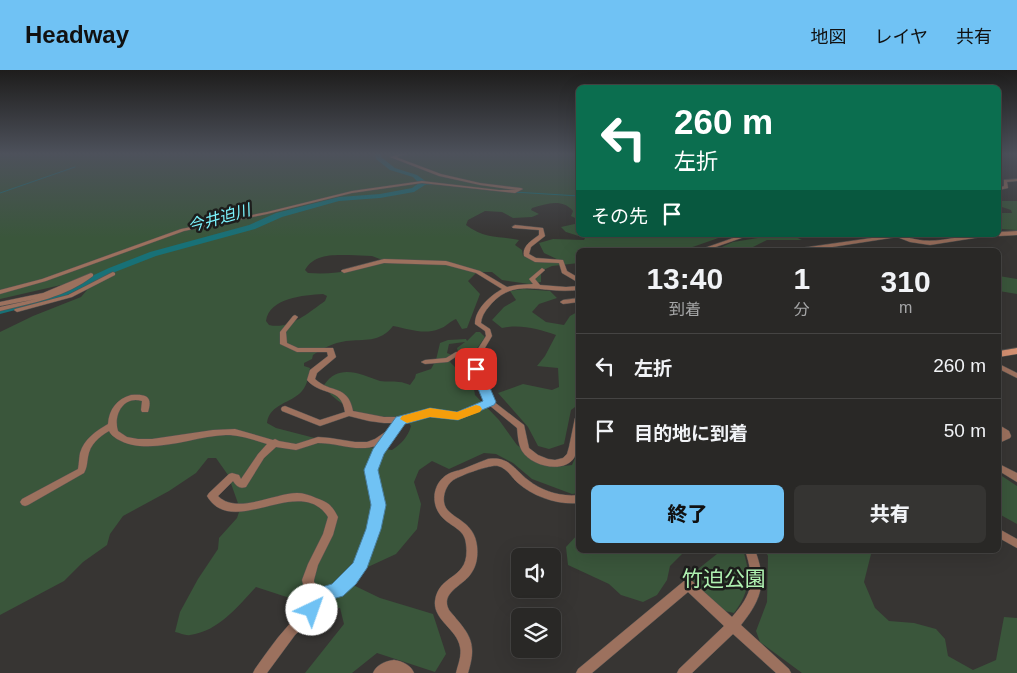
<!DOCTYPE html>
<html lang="ja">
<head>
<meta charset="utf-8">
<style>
  :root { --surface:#292826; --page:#353432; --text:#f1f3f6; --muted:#a5a6a7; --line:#454443; --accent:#70c2f4 }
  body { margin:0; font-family:Helvetica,"Noto Sans JP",sans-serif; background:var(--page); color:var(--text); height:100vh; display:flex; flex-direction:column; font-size:19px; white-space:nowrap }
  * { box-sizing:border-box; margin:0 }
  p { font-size:16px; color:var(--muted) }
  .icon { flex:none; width:28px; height:28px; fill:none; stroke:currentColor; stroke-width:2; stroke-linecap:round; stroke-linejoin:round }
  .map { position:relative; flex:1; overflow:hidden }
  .details { position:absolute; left:576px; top:178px; width:425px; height:305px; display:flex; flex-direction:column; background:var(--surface); border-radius:8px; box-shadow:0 5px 20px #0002,0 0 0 1px var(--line) }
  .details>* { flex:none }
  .guide { position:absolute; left:576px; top:15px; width:425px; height:152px; border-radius:8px; box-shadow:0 5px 20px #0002,0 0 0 1px var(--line); background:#0b6e4f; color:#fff; overflow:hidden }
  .controls { position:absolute; left:511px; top:478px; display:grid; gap:10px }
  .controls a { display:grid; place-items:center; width:50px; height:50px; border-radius:8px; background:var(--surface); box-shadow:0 5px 20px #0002,0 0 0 1px var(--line); font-size:25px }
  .pin { position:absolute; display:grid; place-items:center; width:42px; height:42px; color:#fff; margin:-21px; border-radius:10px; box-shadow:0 2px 8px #0006 }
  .me { position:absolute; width:55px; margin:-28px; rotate:42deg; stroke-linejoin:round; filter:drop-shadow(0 0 4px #0008) }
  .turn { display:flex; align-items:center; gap:18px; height:105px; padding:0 15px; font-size:22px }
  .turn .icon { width:65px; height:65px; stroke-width:2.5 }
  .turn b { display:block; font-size:35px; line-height:42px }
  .then { display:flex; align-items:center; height:48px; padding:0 15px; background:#0003; gap:10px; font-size:19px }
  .eta { display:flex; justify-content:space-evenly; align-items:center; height:85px; text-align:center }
  .eta b { font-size:30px; font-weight:800; line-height:35px }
  .cta { display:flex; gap:10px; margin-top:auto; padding:10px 15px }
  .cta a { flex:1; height:58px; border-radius:8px; background:var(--accent); color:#111; font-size:20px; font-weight:800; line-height:58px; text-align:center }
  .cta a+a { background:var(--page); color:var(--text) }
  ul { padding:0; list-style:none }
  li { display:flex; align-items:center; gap:15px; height:65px; padding:0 15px; border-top:1px solid var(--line) }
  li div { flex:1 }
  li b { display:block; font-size:19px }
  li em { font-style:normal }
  header { display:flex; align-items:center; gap:30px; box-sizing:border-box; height:70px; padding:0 25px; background:var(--accent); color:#111 }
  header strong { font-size:24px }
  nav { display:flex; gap:28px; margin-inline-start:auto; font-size:18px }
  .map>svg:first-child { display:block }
  .green { fill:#3a563b; fill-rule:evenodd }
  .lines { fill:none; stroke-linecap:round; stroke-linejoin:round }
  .stream { stroke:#187177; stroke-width:1 }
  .river { fill:#187177; fill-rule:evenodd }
  .street-casing { stroke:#555351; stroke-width:1 }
  .secondary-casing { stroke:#555351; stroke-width:1 }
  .street { fill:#9c715e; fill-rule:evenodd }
  .secondary { fill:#d69172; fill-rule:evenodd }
  .route { fill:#70c2f4; stroke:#497e9f }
  .slow { fill:#f59e0b }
  .labels { text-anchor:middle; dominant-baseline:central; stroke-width:5; stroke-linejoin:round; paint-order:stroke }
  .far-water-label { font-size:16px; font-style:italic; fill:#7bf3fd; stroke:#1d1d1c }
  .near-park-label { font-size:21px; fill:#b0f2b2; stroke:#1d1d1c }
</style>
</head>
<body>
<header>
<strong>Headway</strong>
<nav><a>地図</a><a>レイヤ</a><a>共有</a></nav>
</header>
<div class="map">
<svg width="1017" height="603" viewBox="0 0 1017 603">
  <rect width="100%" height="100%" fill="#373533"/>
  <g class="green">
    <path d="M0,84H579V150L571,146L573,141C562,128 546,134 532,138L531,140L539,144L532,147L513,148L502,142L485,141L468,150L466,155C484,169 500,166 519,170L515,175L522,180L523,186L563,192L544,183L539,173L553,169L584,170L585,168L566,162L561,157L579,153V165H727L684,180H579V193L552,196L541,201V212L529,214L502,210L492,202H477L468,211L480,224L467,258L462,259L456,249C450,251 446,257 439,259C424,265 409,259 393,256C380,273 364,269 346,271C333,273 323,278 313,285L312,289L304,293V296L310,298C308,306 308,314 302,321C292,333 269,334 267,353L276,358L334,373L392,380C401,374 408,367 411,356L409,353C384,342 363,351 340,332C333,327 328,323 324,315C339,293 360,304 380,311C386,312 393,311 399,312C403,312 407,314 410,315L415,308L416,304L431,299L436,290L440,273L448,270L466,269L467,271L476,262H480L485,267L473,284L458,283L457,278L465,272L449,274L447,283L452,285L450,292L459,301H471L475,325L499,350L517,375L535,389L555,397L572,395L579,379V423L572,424L532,409L513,393L496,384L484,383L449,399L432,391L419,400L414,412L421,434L417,459L396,484L357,502L351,514L380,528L433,544L446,584L435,602L377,583L352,603H305L344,554L340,538L302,532L256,517C237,537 219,561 190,565C186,566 180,563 175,562L180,542L198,509L218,479L219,468L237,448L240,439L228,405L216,388H208L196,403L169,421L123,446L110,464L107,475L83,492L64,511L0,545V262L33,246L81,227L87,220L61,215L0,229ZM349,185L372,186L385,191C359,200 336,205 308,203L305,200C314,184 332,185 349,185ZM323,224L327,226L325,231C309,242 290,260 269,255L266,251C269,228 304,225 323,224Z"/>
    <path d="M999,131H1017V160L999,159V143H1012L1011,140L999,136Z"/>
    <path d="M777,165H791L802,170H767L751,178L753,180H715L733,172Z"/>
    <path d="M999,206L1017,209V224L999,221Z"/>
    <path d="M523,219L550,221L557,228L539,234L532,242L546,252L564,255L570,246L579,241V334L571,340L564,374L549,379L538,376L528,357L498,323L523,314L552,320L559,317L558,298L537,296L545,286L556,265C538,259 521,254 502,258L492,250L504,237L516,230L510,221Z"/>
    <path d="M999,404L1017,416V454L999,444Z"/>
    <path d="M579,463V480H686L670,496L667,510L657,525L643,532L621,525L609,514L568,495L566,477Z"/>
    <path d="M722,480H743C751,505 750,522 734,543L725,541L688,507Z"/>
    <path d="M765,480H872L864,512L875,538L889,551L914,553L936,559L945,569L948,586L973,600L996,590L1004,547L1017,548V603H802L760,572L756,561L767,532L768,486Z"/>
  </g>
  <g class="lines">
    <g class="stream">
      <path d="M423,114H432"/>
      <path d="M514,122L579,126"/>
      <path d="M0,123L75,97"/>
    </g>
    <path class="river" d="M375,84H381V87L395,98L417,105L428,113L414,122L380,128L339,131L282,147L255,159L156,186L115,202L61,228L0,244V238L53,224L109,198L150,182L249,155L276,143L339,127L380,124L412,118L419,113L413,107L390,100L376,89Z"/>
    <g class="street-casing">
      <g id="street">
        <path d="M401,84H407L396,87L441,104L480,113L521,118L523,119L515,123L422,113L352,123L267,144L184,161L46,211L0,224V220L42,209L181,159L267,142L352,121L422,111L499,120H516L480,115L439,106L390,87Z"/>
        <path d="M1017,109V111L1007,112L1008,118L999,120V118L1004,116V110Z"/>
        <path d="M515,155L543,158L545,166L531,177L529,184L536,188L563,190L567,201L579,208V213L562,203L559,193L535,192L524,186C522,176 531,171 539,165V160L513,158L512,157Z"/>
        <path d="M1017,161V165L999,166L997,165H999V162Z"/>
        <path d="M742,165H750L707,180H699Z"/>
        <path d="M893,165H906L904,166C932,177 955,165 984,165L981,167L930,175L910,172L897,167L813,180H799L802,178Z"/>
        <path d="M384,189L446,191L480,201L507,217L517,215L533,214L529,209L542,198L545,200L535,209L540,215L566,217L579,216V220C569,221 560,221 551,220C528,218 510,214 492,233C487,239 482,244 481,253L490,259L492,266L479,288L481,303L493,331L524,355L529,378L538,385L548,389L555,390L563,388L567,384L569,377L575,348L579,345C579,359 581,375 574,388C563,404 531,396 522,381C518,374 518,366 517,358L489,335L458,349L430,345L401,353H384L369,351L349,346L320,356L282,341L281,339L282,337L285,336L320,350L345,342C341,316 322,327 307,310L310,300L328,286L327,282H297L280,274V262L293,246L295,245L298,247L286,262L287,273L298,278H333L336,287L317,303L315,309C331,324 348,314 353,341L384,347H401L430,339L457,343L485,331L473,303L471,289L457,286L448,292L425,294L421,292L425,290L446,288L456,282L474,285L486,266L485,261L475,254C475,239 490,226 502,219L476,203L446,195L384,193L344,203L341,201L342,200Z"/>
        <path d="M113,202L115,203V205L72,227L17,242L14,240L15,239L68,225Z"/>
        <path d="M91,203L93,204V206C66,227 33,233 0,241V237L36,229L0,236V232L43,223Z"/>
        <path d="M579,228V232L563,234L560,232L563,230Z"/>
        <path d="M999,294L1017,303V308L999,299Z"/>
        <path d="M131,325C146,324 153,326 148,342H142L141,340L142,331C123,325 113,346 118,361L127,367L138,369H152L213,360L235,359L273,370L275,369L279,371L296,374L318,367L330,368L355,372H367L375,369L391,358H397L398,360C397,362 396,364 395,366C390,376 379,383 376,395C373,408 381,419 383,432C385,459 364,508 341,523C335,527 329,528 323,530L316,544L295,565L267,603H253L255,599C265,585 275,570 287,557C295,547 308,540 312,527L304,518L302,510L308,494L323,464L328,447C300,403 233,470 207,426L209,423L229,404L232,403L239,405L241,409L258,384L267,374C254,370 241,365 226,365C193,366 148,387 117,369C113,366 111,365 109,361C99,367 90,374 88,387C87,393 87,398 84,403L28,435L25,436L22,435L20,432L22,429L78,399C79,393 79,388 80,383C84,369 96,361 108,354C109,339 117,329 131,325ZM318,373C339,373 358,383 378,375C355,406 375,410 373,440C371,464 353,506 332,517C328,518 324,519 320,519L314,512V510L318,495L333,465L338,447C331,434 329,433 316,428C310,425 303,423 297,423C275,423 236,445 218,426L233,411C237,417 240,419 246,417L264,388L276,377L296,380Z"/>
        <path d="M999,355L1009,361L1011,366L1010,368L999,373V366L1002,365L999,362Z"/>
        <path d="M488,389C509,386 514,399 528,410C542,421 560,427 579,425V433C558,435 534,427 518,413C512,408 507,398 498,396C491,394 458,406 452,411C446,416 443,425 444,432C446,449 474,448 477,476C478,486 477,496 470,505C462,516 440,523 449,540C469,564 478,571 468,603H456C458,594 462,586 460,577C457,559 433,550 435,531C439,502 471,511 466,474C465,459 451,457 442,447C431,435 432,416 445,406C450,402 457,401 463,399C471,396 479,392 488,389Z"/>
        <path d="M999,394L1017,403V412L999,401Z"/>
        <path d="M999,459L1017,469V478L999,468Z"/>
        <path d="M745,480H755C767,512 762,529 741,555L789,599L791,603H776L733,564L692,603H677L679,599L724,556L688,522L592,603H576L578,599L684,511L688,510L692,511L732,547C753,523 755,511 745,480Z"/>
        <path d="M394,590C402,591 411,595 414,603H373C376,595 385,591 394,590Z"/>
      </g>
    </g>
    <g class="secondary-casing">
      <path id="secondary" d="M1017,278V284L999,287V281Z"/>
    </g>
    <use href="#street" class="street"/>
    <use href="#secondary" class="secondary"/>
  </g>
  <linearGradient id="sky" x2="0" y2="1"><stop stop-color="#1e1d1c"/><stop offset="0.5" stop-color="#4d515b"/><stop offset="1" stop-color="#4d515b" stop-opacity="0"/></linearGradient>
  <rect width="1017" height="168" fill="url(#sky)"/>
  <path class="route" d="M476,295L482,299L496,332L494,335L458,350L430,347L405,354L384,384L378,400L386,435L381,459L367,498L356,514L343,526L326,531L318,545L312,548L306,545L303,540L312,520L332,514L353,493L366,459L371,435L364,400L373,379L396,347L430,338L457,342L483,331L470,299Z"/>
  <path class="slow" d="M476,335L480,336L482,339L480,342L458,350L430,347L407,353L400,349L402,346L430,338L457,342Z"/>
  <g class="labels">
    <g class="far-water-label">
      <text transform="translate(219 148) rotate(-16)">今井迫川</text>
    </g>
    <g class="near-park-label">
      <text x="724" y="508">竹迫公園</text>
    </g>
  </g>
</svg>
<div class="controls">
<a><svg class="icon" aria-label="sound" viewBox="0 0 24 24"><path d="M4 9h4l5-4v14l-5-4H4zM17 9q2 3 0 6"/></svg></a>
<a><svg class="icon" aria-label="layers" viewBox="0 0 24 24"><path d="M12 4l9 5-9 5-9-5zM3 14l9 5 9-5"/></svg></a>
</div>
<div class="pin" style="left:476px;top:299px;background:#d93025"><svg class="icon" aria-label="arrive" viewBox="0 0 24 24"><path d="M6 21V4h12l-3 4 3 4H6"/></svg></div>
<svg class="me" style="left:312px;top:540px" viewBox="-20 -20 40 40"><circle r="19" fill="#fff"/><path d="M0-13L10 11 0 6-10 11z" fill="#70c2f4"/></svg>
<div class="guide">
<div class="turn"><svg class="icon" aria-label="left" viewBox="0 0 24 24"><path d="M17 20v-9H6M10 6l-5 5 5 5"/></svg><div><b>260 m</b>左折</div></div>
<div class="then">その先<svg class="icon" aria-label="arrive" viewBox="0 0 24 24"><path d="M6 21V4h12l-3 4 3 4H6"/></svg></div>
</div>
<section class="details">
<div class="eta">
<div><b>13:40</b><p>到着</p></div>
<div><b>1</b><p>分</p></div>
<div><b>310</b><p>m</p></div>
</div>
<ul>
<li><svg class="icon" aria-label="left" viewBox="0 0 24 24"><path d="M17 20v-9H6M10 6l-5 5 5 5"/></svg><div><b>左折</b></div><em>260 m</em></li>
<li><svg class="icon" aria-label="arrive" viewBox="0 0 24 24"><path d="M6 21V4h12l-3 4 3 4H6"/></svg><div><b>目的地に到着</b></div><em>50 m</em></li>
</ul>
<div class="cta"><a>終了</a><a>共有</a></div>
</section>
</div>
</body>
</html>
